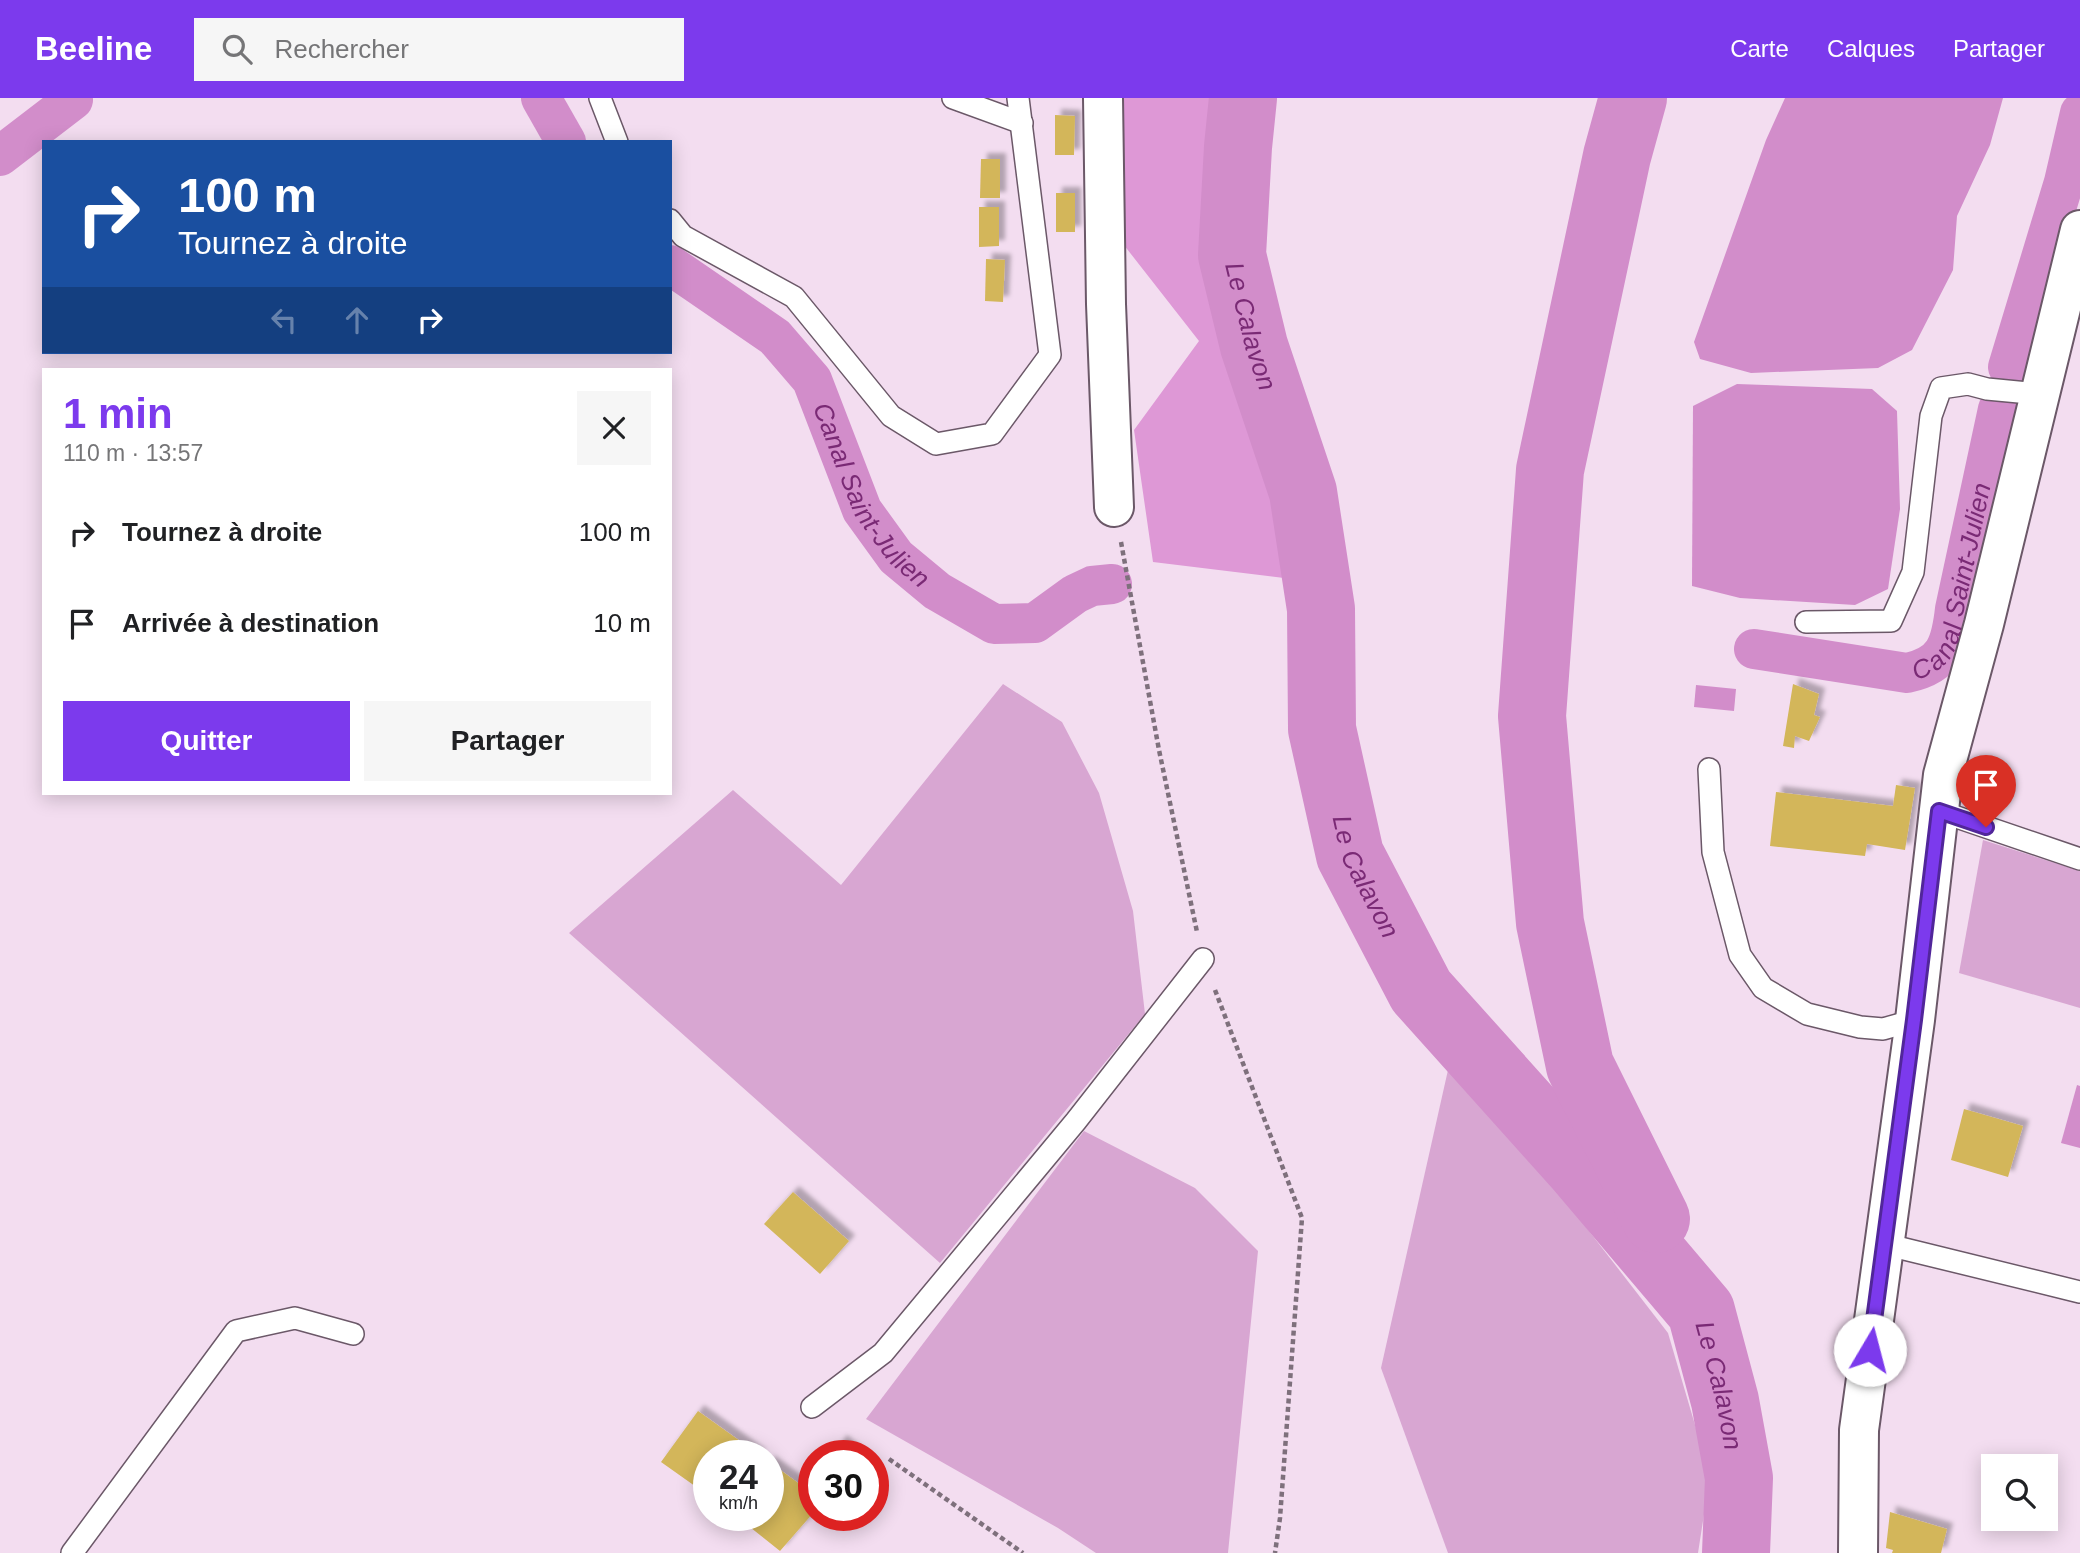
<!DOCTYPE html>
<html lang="fr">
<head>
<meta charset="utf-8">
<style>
  :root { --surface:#fff; --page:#f6f6f6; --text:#202124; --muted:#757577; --accent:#7c3aed }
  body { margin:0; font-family:Helvetica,sans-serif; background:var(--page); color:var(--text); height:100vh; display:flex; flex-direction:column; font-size:26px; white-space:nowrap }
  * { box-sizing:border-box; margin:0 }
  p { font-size:23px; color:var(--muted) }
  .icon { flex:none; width:38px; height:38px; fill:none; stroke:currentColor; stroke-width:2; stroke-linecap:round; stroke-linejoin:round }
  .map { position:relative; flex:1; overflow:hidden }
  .drawer { position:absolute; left:42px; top:270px; width:630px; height:427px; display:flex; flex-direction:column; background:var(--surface); border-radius:0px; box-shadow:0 4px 18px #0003 }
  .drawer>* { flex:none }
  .guide { position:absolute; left:42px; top:42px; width:630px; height:214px; border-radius:0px; box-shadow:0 4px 18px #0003; background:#1a4fa0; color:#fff; overflow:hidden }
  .fabs { position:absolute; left:1981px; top:1356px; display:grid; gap:14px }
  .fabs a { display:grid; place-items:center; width:77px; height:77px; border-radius:0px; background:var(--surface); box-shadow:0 4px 18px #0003; font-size:35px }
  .speed { position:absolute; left:693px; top:1342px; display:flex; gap:14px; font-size:35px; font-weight:700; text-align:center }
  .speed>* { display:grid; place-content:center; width:91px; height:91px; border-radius:50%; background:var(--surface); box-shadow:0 4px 18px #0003; line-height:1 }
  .speed small { font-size:18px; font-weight:400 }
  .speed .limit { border:10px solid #d22; background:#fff; color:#111 }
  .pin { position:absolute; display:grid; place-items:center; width:60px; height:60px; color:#fff; margin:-72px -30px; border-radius:50% 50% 50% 0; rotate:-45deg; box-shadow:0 0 7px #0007 }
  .pin .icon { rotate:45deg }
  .me { position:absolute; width:77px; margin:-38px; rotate:8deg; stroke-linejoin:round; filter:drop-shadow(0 0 5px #0008) }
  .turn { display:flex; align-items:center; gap:24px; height:147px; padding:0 21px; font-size:32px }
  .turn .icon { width:91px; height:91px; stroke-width:2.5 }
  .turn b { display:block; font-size:49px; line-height:60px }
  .lanes { display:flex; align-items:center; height:66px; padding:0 21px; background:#0003; justify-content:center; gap:35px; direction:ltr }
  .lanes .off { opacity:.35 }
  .round { display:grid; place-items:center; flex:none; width:74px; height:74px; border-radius:0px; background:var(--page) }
  .head { display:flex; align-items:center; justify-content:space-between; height:119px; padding:0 21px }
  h1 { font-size:42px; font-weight:600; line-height:52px; color:var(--accent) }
  .action { display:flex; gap:14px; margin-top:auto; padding:14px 21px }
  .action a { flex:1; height:80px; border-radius:0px; background:var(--accent); color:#fff; font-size:28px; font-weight:600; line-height:80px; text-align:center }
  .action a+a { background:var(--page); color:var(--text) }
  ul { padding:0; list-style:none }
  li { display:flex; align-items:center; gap:21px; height:91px; padding:0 21px }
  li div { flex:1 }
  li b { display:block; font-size:26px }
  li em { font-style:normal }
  header { display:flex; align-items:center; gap:42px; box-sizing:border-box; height:98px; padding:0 35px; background:var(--accent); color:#fff }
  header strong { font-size:33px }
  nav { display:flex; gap:38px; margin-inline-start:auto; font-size:24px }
  .search { width:490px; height:63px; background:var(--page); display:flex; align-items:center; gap:18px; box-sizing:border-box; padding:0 24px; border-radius:0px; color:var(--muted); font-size:26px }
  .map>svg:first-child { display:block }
  .green { fill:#d8a6d2 }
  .forest { fill:#de98d6 }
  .water { fill:#d28dca }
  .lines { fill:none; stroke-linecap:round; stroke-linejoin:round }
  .canal { stroke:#d28dca; stroke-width:40 }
  .river { stroke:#d28dca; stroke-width:68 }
  .building { fill:#d3b65a; filter:url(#shadow) }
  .service-casing { stroke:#6b5868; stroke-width:24 }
  .minor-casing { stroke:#6b5868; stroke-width:42 }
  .path { stroke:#7e707c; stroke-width:4.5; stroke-dasharray:5 3.5; stroke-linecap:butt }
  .service { stroke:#fff; stroke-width:21 }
  .minor { stroke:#fff; stroke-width:38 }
  .route-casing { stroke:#51269a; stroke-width:18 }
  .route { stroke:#7c3aed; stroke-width:12 }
  .labels { text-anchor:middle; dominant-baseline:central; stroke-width:5; stroke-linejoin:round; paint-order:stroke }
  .water-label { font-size:26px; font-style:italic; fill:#7a2a75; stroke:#feecfb }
</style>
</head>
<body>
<header>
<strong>Beeline</strong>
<div class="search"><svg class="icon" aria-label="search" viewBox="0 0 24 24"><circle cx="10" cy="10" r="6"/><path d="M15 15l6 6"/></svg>Rechercher</div>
<nav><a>Carte</a><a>Calques</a><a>Partager</a></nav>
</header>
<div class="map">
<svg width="2080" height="1455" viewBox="0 0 2080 1455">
  <defs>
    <filter id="shadow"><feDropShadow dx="6" dy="-6" stdDeviation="2" flood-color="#0004"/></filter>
  </defs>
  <rect width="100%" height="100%" fill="#f3ddf0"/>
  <g class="green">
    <path d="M1003,586L1062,624L1099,695L1133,813L1145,916L940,1165L569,835L733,692L841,787Z"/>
    <path d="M1983,742L2080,773V910L1959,875Z"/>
    <path d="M1448,972L1558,1093L1668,1235L1710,1378L1698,1455H1448L1381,1270Z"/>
    <path d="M1084,1033L1195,1090L1258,1153L1228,1455H1096L1058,1430L866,1321Z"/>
  </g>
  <path class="forest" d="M1123,0H1225L1215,111L1222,218L1289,415L1292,481L1153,464L1134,332L1199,243L1120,142Z"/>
  <g class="water">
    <path d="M1785,0H2003L1990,47L1957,118L1953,172L1912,252L1878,270L1751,275L1700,261L1694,244L1766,42Z"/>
    <path d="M1737,286L1872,291L1897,313L1900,411L1888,491L1855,507L1740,500L1692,488L1693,308Z"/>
    <path d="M1696,587L1736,591L1734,613L1694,609Z"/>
    <path d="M2077,987L2080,988V1050L2061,1045Z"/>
  </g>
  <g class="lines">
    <g class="canal">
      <path d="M541,0L566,44"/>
      <path d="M0,58L73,2"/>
      <path id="s1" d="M670,167L775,239L812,282L862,412L896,459L937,493L994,526L1035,525L1075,496L1092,488L1112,486"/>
      <path d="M2008,269L2064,84L2080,15"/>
      <path id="s2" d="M1754,551L1907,575C1945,567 1951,547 1955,511L1998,311"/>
    </g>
    <g class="river">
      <path id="s3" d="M1243,0L1238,49L1232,157L1254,248L1303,394L1321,511L1322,631L1350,757L1421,893L1578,1068L1701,1213L1725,1303L1739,1380L1736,1455"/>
      <path d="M1633,0L1617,58L1550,372L1532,618L1550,825L1580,968L1656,1121"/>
    </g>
  </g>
  <g class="building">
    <path d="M1055,17L1075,18L1074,57H1055Z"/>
    <path d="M981,61H1000V100H980Z"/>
    <rect x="1056" y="95" width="19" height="39"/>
    <path d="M979,109H999V148L979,149Z"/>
    <path d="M986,161L1005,162L1003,204L985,203Z"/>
    <path d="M1793,586L1819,596L1814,617L1820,619L1809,643L1795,638L1794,650L1783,648Z"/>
    <path d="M1896,687L1915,690L1905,752L1867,746L1865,758L1770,748L1776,694L1893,708Z"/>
    <path d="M1964,1011L2023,1028L2008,1079L1951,1062Z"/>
    <path d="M793,1094L849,1143L820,1176L764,1126Z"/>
    <path d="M698,1313L761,1358H709V1398L661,1364Z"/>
    <path d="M841,1343L860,1358H830Z"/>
    <path d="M768,1363L805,1390L814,1378V1414L780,1453L736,1418H768Z"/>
    <path d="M1890,1414L1947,1431L1941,1455H1892L1893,1452L1886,1450Z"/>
  </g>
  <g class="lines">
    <g class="service-casing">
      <g id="service">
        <path d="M600,0L617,44"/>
        <path d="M953,0L1022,25"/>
        <path d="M670,122L683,138L794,199L891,318L936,346L992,336L1050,257L1018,0"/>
        <path d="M1806,524L1891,523L1913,474L1931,318L1941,290L1968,286L1987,291L2040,296"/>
        <path d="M1709,671L1713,754L1740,857L1763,890L1807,916L1860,929L1883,931L1915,922"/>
        <path d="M1939,713L2080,761"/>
        <path d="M1884,1146L2080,1194"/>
        <path d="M812,1309L883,1255L1076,1023L1203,861"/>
        <path d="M72,1455L236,1233L295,1220L353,1236"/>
      </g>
    </g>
    <g class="minor-casing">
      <g id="minor">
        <path d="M1103,0L1106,206L1114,409"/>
        <path d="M1858,1455L1859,1332L1915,922L1943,677L1984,526L2080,132"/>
      </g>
    </g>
    <g class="path">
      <path d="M1121,444L1159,652L1197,834"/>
      <path d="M1215,892L1302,1120L1280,1420L1275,1455"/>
      <path d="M889,1361L1023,1455"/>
    </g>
    <use href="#service" class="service"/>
    <use href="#minor" class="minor"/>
  </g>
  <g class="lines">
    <g class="route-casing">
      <path id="route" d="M1870,1252L1914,922L1939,713L1986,729"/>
    </g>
    <use href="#route" class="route"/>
  </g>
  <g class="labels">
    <g class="water-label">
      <text stroke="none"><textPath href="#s3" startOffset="231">Le Calavon</textPath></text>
      <text stroke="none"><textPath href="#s1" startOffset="315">Canal Saint-Julien</textPath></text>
      <text stroke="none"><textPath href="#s2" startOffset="266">Canal Saint-Julien</textPath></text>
      <text stroke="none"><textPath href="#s3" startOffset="798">Le Calavon</textPath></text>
      <text stroke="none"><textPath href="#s3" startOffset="1428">Le Calavon</textPath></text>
    </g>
  </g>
</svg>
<div class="fabs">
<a><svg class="icon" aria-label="search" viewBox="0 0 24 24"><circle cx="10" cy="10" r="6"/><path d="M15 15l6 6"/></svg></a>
</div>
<div class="speed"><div>24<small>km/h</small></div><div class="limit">30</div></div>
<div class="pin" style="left:1986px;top:729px;background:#d93025"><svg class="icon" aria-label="arrive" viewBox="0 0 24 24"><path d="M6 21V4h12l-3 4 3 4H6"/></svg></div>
<svg class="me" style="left:1870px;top:1252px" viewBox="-20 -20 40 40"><circle r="19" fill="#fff"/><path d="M0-13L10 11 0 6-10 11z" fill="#7c3aed"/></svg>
<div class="guide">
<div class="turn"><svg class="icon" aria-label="right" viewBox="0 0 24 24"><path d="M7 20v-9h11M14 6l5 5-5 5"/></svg><div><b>100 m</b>Tournez à droite</div></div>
<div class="lanes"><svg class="icon off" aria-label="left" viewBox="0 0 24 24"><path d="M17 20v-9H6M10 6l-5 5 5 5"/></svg><svg class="icon off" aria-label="ahead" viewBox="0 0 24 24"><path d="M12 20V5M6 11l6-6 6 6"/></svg><svg class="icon" aria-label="right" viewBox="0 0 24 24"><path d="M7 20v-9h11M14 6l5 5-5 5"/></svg></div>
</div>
<section class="drawer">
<div class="head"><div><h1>1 min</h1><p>110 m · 13:57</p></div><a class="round"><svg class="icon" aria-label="close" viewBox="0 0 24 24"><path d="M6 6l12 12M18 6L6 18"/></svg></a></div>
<ul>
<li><svg class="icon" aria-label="right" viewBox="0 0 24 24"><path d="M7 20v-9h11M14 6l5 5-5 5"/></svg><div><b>Tournez à droite</b></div><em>100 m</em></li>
<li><svg class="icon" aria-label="arrive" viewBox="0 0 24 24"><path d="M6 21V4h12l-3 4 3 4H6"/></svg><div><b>Arrivée à destination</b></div><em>10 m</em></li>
</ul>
<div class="action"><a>Quitter</a><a>Partager</a></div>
</section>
</div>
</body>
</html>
